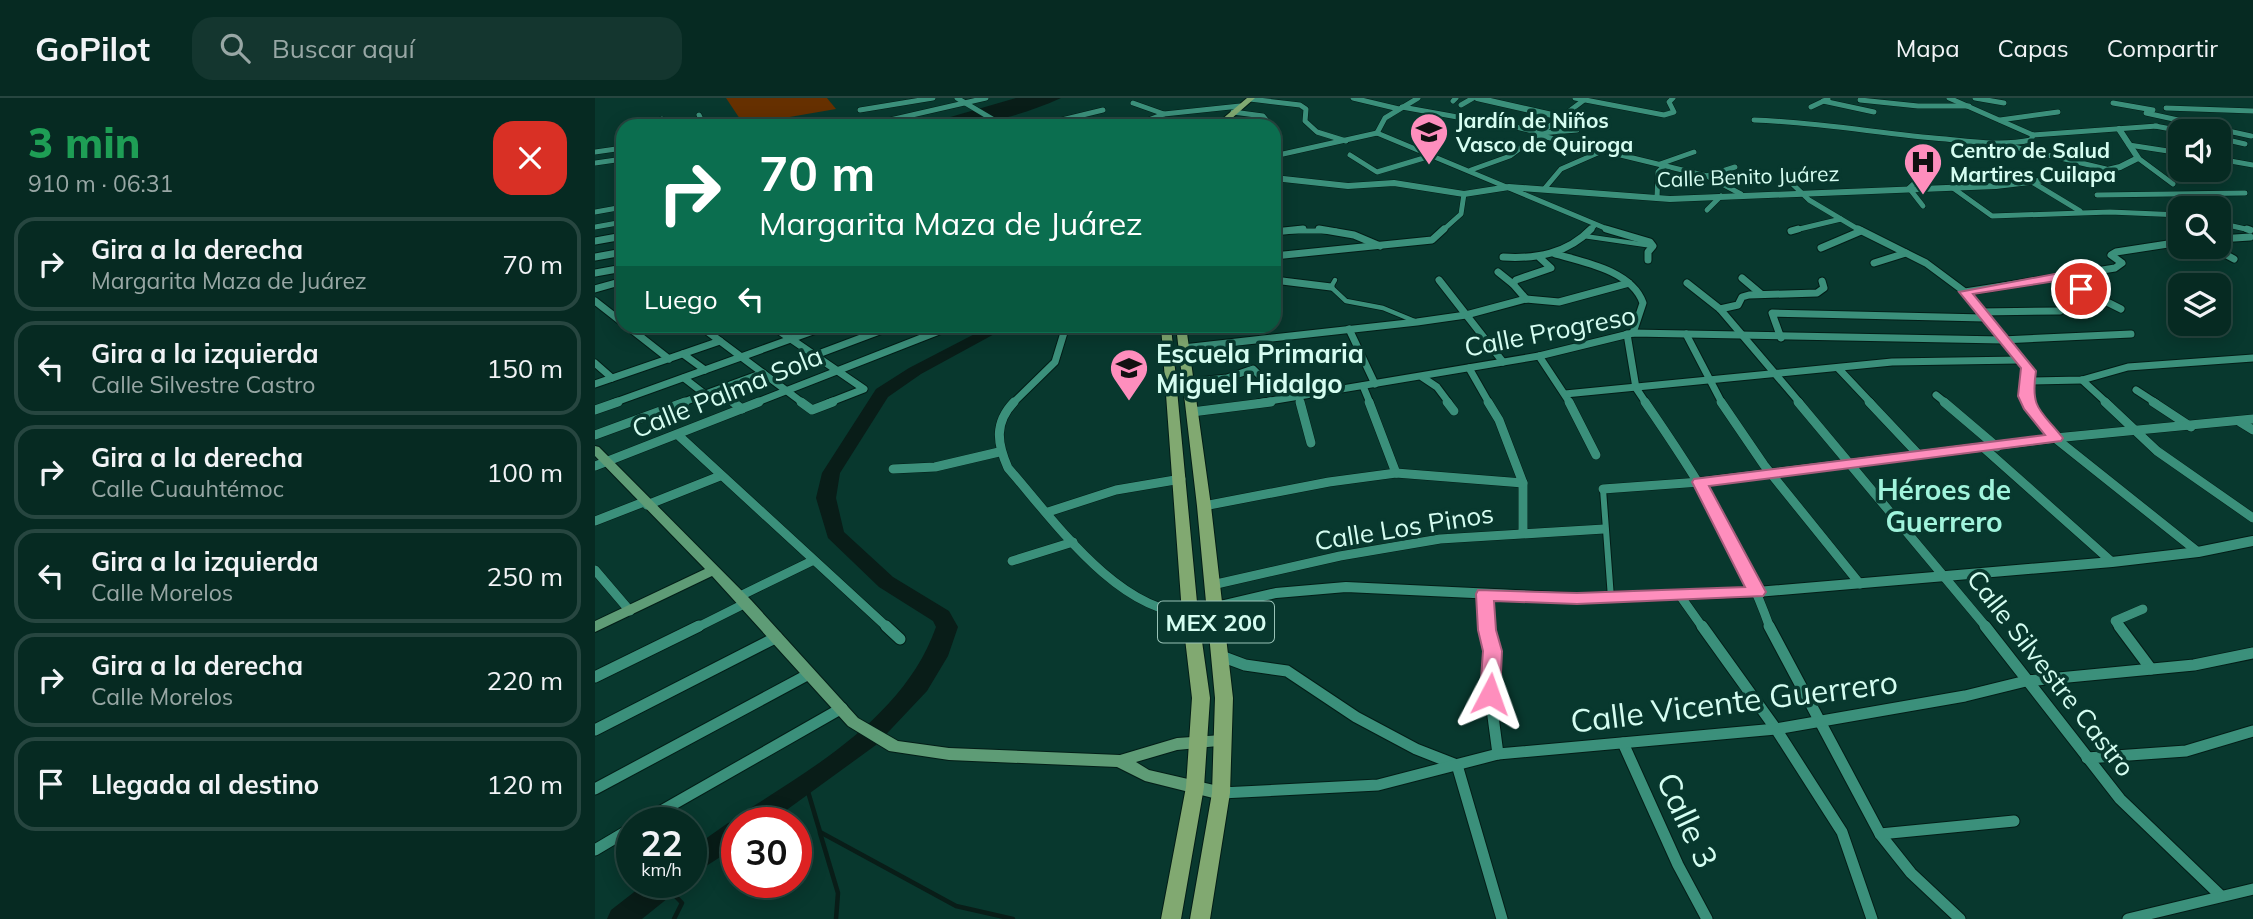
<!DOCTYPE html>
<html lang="es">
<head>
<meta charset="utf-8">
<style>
  :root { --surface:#062a22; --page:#14362f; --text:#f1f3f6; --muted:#98a7a5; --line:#274640 }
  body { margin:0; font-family:Mulish,sans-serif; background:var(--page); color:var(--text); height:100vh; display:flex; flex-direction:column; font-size:26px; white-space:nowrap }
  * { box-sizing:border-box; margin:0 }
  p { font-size:23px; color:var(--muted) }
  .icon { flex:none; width:38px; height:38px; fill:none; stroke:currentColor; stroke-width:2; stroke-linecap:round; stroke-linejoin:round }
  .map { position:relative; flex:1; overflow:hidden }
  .panel { display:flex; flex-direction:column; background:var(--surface); width:595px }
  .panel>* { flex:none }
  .hud { position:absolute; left:21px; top:21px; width:665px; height:214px; border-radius:21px; box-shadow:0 4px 18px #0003,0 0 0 2px var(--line); background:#0b6e4f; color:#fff; overflow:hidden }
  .fabs { position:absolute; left:1573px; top:21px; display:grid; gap:14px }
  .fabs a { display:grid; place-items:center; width:63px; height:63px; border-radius:14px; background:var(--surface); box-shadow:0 4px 18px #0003,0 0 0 2px var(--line); font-size:35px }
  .speed { position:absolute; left:21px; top:709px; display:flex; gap:14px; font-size:35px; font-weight:700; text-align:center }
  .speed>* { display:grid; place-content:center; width:91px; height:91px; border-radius:50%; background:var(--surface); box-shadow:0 4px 18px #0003,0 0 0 2px var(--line); line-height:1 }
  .speed small { font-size:18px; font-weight:400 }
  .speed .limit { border:10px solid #d22; background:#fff; color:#111 }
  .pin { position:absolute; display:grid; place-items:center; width:60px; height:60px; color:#fff; margin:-30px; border:4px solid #fff; border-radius:50%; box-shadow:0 2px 7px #0007 }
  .me { position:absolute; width:77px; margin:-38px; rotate:4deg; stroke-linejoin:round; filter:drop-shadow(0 0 5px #0008) }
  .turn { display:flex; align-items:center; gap:24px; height:147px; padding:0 28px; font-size:32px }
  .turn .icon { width:91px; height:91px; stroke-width:2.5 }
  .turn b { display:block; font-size:49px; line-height:60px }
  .then { display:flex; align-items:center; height:66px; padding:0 28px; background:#0003; gap:14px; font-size:26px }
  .round { display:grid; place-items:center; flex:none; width:74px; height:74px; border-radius:21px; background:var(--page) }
  .headline { display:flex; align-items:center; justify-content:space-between; height:119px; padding:0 28px }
  h1 { font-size:42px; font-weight:800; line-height:52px; color:#1e9e55 }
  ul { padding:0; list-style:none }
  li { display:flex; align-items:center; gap:21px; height:94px; margin:0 14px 10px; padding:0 14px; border:4px solid var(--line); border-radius:21px }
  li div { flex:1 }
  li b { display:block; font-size:26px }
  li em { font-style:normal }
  header { display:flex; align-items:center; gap:42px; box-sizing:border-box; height:98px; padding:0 35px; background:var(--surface); border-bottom:2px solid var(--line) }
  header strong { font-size:33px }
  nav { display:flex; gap:38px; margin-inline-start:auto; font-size:24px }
  .search { width:490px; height:63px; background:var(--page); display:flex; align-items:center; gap:18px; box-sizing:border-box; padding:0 24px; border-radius:21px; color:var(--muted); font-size:26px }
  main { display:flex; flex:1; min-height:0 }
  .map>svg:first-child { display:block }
  .green { fill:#663000 }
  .water { fill:#091d18 }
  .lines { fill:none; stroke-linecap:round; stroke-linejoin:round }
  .stream { stroke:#091d18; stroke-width:4.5 }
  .river { fill:#091d18; fill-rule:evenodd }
  .pedestrian-far1-casing { stroke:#031d17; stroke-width:6 }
  .pedestrian-casing { stroke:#031d17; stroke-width:8 }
  .minor-far3-casing { stroke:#031d17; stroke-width:6 }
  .minor-far2-casing { stroke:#031d17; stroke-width:9 }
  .minor-far1-casing { stroke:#031d17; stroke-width:10 }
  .minor-casing { stroke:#031d17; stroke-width:13 }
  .tertiary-far1-casing { stroke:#031d17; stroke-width:7 }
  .tertiary-casing { stroke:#031d17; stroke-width:12 }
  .secondary-casing { stroke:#031d17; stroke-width:2 }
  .primary-casing { stroke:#031d17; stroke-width:2 }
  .pedestrian-far1 { stroke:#3b907b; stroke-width:4.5 }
  .pedestrian { stroke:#3b907b; stroke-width:6 }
  .minor-far3 { stroke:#3b907b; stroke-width:5 }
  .minor-far2 { stroke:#3b907b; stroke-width:7 }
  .minor-far1 { stroke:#3b907b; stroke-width:9 }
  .minor { stroke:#3b907b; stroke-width:11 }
  .tertiary-far1 { stroke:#3b907b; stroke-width:6 }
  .tertiary { stroke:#3b907b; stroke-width:10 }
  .secondary { fill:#5e9c76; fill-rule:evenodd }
  .primary { fill:#81a971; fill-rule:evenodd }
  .route { fill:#fe8ebd; stroke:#a55c7b; stroke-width:2 }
  .labels { text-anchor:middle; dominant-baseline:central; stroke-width:7; stroke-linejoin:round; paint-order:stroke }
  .far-poi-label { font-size:21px; font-weight:bold; fill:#d5fdf1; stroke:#08382e; text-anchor:start }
  .far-street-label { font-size:21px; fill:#d5fdf1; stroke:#08382e }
  .shield { fill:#08382e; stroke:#98c2b6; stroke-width:2 }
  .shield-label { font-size:24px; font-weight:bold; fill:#d5fdf1 }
  .street-label { font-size:26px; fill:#d5fdf1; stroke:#08382e }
  .poi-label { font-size:26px; font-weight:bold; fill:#d5fdf1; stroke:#08382e; text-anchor:start }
  .neighbourhood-label { font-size:28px; font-weight:bold; fill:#a0f4dc; stroke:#08382e }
  .near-street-label { font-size:32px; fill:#d5fdf1; stroke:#08382e }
</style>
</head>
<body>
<header>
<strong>GoPilot</strong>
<div class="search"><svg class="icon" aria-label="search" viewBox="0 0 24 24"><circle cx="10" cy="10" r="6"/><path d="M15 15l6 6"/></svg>Buscar aquí</div>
<nav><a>Mapa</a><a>Capas</a><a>Compartir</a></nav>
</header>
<main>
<section class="panel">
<div class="headline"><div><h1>3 min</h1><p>910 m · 06:31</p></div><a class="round" style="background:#d93025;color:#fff"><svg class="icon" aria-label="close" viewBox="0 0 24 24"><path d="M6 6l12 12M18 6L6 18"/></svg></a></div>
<ul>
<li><svg class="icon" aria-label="right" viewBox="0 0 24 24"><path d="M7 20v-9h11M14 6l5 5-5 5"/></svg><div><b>Gira a la derecha</b><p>Margarita Maza de Juárez</p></div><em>70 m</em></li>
<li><svg class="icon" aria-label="left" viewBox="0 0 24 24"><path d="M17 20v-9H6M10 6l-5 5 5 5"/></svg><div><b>Gira a la izquierda</b><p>Calle Silvestre Castro</p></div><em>150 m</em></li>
<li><svg class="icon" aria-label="right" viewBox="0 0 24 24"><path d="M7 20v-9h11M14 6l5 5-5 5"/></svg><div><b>Gira a la derecha</b><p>Calle Cuauhtémoc</p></div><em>100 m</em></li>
<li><svg class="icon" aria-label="left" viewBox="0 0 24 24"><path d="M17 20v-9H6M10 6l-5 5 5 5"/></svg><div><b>Gira a la izquierda</b><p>Calle Morelos</p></div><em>250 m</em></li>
<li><svg class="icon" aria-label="right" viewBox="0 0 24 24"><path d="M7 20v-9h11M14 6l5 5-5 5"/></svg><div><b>Gira a la derecha</b><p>Calle Morelos</p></div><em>220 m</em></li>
<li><svg class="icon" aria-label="arrive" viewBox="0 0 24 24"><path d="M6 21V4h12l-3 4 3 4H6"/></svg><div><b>Llegada al destino</b></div><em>120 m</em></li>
</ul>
</section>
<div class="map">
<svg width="1658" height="821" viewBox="0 0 1658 821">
  <rect width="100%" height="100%" fill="#08382e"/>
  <path class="green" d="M131,0H232L241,11L149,27Z"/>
  <path class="water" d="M421,0H466C408,26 371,28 309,28L345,22Z"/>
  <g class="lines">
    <g class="stream">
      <path d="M211,687L225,734L361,808L418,821"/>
      <path d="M225,735L243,795L241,821"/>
      <path d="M70,787L87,805L79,821"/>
    </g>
    <g class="river">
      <path d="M398,20L403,23L398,28H386Z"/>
      <path d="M395,228H414L326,276L293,299L245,375L241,400L249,434L298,479L354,513L363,529L353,558L332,593L281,647L175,724H142V748L96,778V751L133,725L143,722L146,716C221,668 310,617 341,529L338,523L284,489L233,440L221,400L227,375L281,291L314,270Z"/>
      <path d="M52,784H87L83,792L47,821H12L16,812Z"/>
    </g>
    <g class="pedestrian-far1-casing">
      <g id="pedestrian-far1">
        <path d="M989,138L1058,148"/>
        <path d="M740,182L736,189L751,203L788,210L822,224"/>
      </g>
    </g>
    <g class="pedestrian-casing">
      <path id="pedestrian" d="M1008,391L1016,500"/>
    </g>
    <g class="minor-far3-casing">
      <g id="minor-far3">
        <path d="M362,0L409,28"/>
        <path d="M758,0L804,11"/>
        <path d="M980,0L1069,17L1079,14L1074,4L1078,0"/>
        <path d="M1354,0L1438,37"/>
        <path d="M1380,0L1409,5"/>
        <path d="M655,1L705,7L711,11L710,23L722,34L751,43"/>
        <path d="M1265,2L1323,8H1374"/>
        <path d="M858,3L861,0"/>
        <path d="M1228,3L1279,14"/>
        <path d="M538,5L569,16"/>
        <path d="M1518,5L1558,12"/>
        <path d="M866,7L878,0"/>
        <path d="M807,9L868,20"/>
        <path d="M1216,9L1233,1"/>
        <path d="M1571,10L1658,13"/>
        <path d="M265,12L338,0"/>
        <path d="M638,14L668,18L676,28"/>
        <path d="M1551,15L1656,38"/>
        <path d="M104,17L109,28"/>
        <path d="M67,21L68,28"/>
        <path d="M1159,22C1223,24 1287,36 1351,41C1380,44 1407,48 1436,42L1438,37"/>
        <path d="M1405,22L1463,14"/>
        <path d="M909,26L946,35L982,32"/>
        <path d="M214,28L256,22L261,28"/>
        <path d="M269,28L391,0"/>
        <path d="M442,28L508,12"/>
        <path d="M538,28L569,16L645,8"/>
        <path d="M1560,28L1587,33"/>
        <path d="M679,33L680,40"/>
        <path d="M782,35L1017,133"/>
        <path d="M782,35L790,20L823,0"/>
        <path d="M943,37L1112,78L1146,96"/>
        <path d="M1438,37L1562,28"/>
        <path d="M1624,40L1650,46"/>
        <path d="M1534,47L1586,55"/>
        <path d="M1415,48L1511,71"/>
        <path d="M0,54L28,50"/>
        <path d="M755,57L782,74L839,57"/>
        <path d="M679,58L782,35"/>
        <path d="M1543,60L1578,86"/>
        <path d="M1624,61L1658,67"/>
        <path d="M0,65L28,61"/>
        <path d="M1065,66L1099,54"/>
        <path d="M1327,66L1326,79L1314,90L1328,108"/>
        <path d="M876,72L915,58L989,2"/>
        <path d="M1187,76L1214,102L1266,133"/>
        <path d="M1112,78L1140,69"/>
        <path d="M1437,84L1485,113"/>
        <path d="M950,90L966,71L1005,54"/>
        <path d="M1358,90L1397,118L1515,114L1586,117"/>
        <path d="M1502,97L1650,95"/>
        <path d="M1582,97L1594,110"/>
        <path d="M1062,100L1063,74L1069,68"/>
        <path d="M1112,112L1126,98"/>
        <path d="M0,114L28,109"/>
        <path d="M1624,125L1655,132"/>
        <path d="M0,129L28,124"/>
        <path d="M687,133H741"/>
        <path d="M847,133L866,116L869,96"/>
        <path d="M994,133L999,128"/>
        <path d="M1196,133L1246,121"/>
      </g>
    </g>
    <g class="minor-far2-casing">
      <g id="minor-far2">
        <path d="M724,131L759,137L785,148"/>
        <path d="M1011,131L1055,144L1058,148L1053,154V162"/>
        <path d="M1263,131L1331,165L1370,194L1434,273L1431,292L1435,305"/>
        <path d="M1652,131L1655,132"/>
        <path d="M1196,133L1203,131"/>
        <path d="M679,134L708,131"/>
        <path d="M1624,141L1655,139"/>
        <path d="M0,143L28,138"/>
        <path d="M1617,149L1639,161"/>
        <path d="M1226,150L1266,133"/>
        <path d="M960,156C989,164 1037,173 1048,205L1038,235"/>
        <path d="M679,158L837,142L849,131"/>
        <path d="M0,159L28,154"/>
        <path d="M908,159C941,161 972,156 996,131"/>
        <path d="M1279,165L1311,155"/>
        <path d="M903,174L918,186"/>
        <path d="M0,175L28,170"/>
        <path d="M1470,178L1486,191L1526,211"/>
        <path d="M1147,180L1166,196"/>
        <path d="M679,182L736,189"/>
        <path d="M844,182L908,264"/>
        <path d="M1092,185L1125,211L1205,305"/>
        <path d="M0,191L28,183"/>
        <path d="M1370,194L1520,170L1527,165L1516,157L1521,154L1586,144"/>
        <path d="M931,201L918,186L921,182L956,170L945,160"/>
        <path d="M0,203L28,225"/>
        <path d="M1125,211L1143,207L1147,199L1154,197L1222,195L1229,190L1227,183"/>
        <path d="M1384,214L1465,213"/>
        <path d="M32,228L74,261"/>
        <path d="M105,228L208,305"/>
        <path d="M177,228L269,291L233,305"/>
        <path d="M754,231L780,286"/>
        <path d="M1032,236L1041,290L1051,305"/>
        <path d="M1091,236L1127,305"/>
        <path d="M1186,240L1177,215L1389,220"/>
        <path d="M588,250L822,224L871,217L931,201L964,204L1034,185"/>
        <path d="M88,256L110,272"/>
        <path d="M218,258L298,228"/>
        <path d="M944,258L975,305"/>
        <path d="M0,265L17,280"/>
        <path d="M874,270L894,305"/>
        <path d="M1243,270L1276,305"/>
        <path d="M827,279L842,289L854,305"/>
        <path d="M89,280L111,297"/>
        <path d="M1487,282L1512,305"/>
        <path d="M1430,283L1487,282L1533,269L1658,260"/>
        <path d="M593,284L632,280L658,271L671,284"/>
        <path d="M0,286L125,243"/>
        <path d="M768,288L775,305"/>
        <path d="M124,292L140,305"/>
        <path d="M1541,292L1561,305"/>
        <path d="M970,296L1297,264L1424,262"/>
        <path d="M1341,297L1351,305"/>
        <path d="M704,300L705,305"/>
        <path d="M18,305L232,228"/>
        <path d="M86,305L168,275"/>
        <path d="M160,305L357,228"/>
        <path d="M418,305L460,264L471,228"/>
        <path d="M663,305L944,258L1038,235L1407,242L1536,236"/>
      </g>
    </g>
    <g class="minor-far1-casing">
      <g id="minor-far1">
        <path d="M138,304L147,311"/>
        <path d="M206,304L217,312L238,304"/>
        <path d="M419,304C399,325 402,345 413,370C457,420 523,515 595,515"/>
        <path d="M705,304L716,345"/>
        <path d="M774,304L801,375"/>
        <path d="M852,304L859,313"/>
        <path d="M893,304L904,322L928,385V433"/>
        <path d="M974,304L1001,357"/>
        <path d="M1050,304C1099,375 1146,448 1175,530"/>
        <path d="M1126,304L1169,367L1265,486"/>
        <path d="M1203,304L1392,530"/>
        <path d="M1274,304L1324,357"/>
        <path d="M1349,304L1402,349"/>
        <path d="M1434,304L1460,340L1603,454"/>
        <path d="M1510,304L1562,353L1658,420"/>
        <path d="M1558,304L1596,329"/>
        <path d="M0,312L23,304"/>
        <path d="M597,314L676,304"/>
        <path d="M1645,324L1658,332"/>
        <path d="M0,337L90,304"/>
        <path d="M83,337L293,530"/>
        <path d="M1390,351L1517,464"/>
        <path d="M0,368L164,304"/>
        <path d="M298,371L340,369L404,354"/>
        <path d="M1008,391L1105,384L1460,340L1658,321"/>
        <path d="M52,407L125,378"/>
        <path d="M609,408L734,384L801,375L928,385"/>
        <path d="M453,414L521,392L586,381"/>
        <path d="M0,423L49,404"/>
        <path d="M417,463L478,444"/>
        <path d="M0,472L35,513"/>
        <path d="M617,487L745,458L845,441L1009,431"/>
        <path d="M890,496L892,530"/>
        <path d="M145,498L217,463"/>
        <path d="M1086,499L1108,530"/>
        <path d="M101,530L151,505"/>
        <path d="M1525,530L1520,523L1548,511"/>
      </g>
    </g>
    <g class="minor-casing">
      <g id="minor">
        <path d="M291,528L305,541"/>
        <path d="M892,528L898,553L895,596L903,656"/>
        <path d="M1107,528L1181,631L1247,734L1277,821"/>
        <path d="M1174,528L1285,736L1316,775L1365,821"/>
        <path d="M1390,528L1525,701L1625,797"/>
        <path d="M1524,528L1556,571"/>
        <path d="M626,558L650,567L692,573L761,619L821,651L862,667"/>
        <path d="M0,579L104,528"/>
        <path d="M0,632L182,539"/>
        <path d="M1028,645L1083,767L1112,821"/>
        <path d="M1492,660L1591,653L1658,633"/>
        <path d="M862,667L907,821"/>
        <path d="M0,691L214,576"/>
        <path d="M626,695L783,687L903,656L1181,631L1370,598L1431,583L1599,567L1658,555"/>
        <path d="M47,724L247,610"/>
        <path d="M1285,736L1419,723"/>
        <path d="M0,752L37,730"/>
        <path d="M1533,821L1658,791"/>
      </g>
    </g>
    <g class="tertiary-far1-casing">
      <g id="tertiary-far1">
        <path d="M882,0L966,19"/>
        <path d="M679,80L753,88L799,85L869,96L914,89L1075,101L1401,88L1492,77L1525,69L1543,60L1524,31"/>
      </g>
    </g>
    <g class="tertiary-casing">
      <path id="tertiary" d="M595,515L681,495L751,489L982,500L1162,494L1517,464L1603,454L1658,443"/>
    </g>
    <g class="secondary-casing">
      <path id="secondary" d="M0,348L4,349L156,502L263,620L303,643L354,650L525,657L582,640L627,637L633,639L635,643L633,647L582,652L541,664L554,672L632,690L634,695L632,700L626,702L550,683L522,669L354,662L294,653L253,628L117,478L0,534V523L110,471L0,358Z"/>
    </g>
    <g class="primary-casing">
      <g id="primary">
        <path d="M652,0H660L628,28H619Z"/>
        <path d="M566,228H576L603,515L615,600L609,689L586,821H566L591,689L597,600L587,515Z"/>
        <path d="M581,228H591L616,408L638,600L635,695L615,821H595L617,695L620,600L602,408Z"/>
      </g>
    </g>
    <use href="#pedestrian-far1" class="pedestrian-far1"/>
    <use href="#pedestrian" class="pedestrian"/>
    <use href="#minor-far3" class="minor-far3"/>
    <use href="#minor-far2" class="minor-far2"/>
    <use href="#minor-far1" class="minor-far1"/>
    <use href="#minor" class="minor"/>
    <use href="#tertiary-far1" class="tertiary-far1"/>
    <use href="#tertiary" class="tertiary"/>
    <use href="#secondary" class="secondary"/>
    <use href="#primary" class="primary"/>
  </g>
  <path class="route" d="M1470,174L1490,189V194H1482L1467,182L1378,196L1441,273C1435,312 1446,312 1468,340L1466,343L1114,388L1171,494L1168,498L982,506L899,503L901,532L907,553L905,596L895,603L888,601L885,596L888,553L883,532L881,496L883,492L982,495L1150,489L1097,384L1099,381L1450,337L1429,311L1423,298L1426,270L1364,194Z"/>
  <defs>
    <g id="school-pin" transform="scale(2.0125)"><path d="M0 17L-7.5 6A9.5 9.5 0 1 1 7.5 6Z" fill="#fe8ebd" stroke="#08382e"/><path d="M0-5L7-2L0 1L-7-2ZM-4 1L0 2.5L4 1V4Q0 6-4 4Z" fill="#111"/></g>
    <g id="hospital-pin" transform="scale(2.0125)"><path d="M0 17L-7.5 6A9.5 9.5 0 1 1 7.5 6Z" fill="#fe8ebd" stroke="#08382e"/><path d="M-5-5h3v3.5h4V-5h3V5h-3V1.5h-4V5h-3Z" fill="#111"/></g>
  </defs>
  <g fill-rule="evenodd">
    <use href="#school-pin" x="834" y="34"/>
    <use href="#hospital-pin" x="1328" y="64"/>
    <use href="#school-pin" x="534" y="270"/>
  </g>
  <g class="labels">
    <g class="far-poi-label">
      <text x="861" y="22">Jardín de Niños<tspan x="861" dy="24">Vasco de Quiroga</tspan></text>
      <text x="1355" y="52">Centro de Salud<tspan x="1355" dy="24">Martires Cuilapa</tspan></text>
    </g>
    <g class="far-street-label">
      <text transform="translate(1153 78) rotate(-2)">Calle Benito Juárez</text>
    </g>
    <rect class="shield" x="563" y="503.5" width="116" height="41" rx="5"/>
    <g class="shield-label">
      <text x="621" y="524">MEX 200</text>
    </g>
    <g class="street-label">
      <text transform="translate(955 233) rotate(-11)">Calle Progreso</text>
      <text transform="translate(132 294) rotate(-22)">Calle Palma Sola</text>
      <text transform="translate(809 429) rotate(-9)">Calle Los Pinos</text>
      <text transform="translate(1456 575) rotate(52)">Calle Silvestre Castro</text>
    </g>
    <g class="poi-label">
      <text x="561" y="255">Escuela Primaria<tspan x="561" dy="30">Miguel Hidalgo</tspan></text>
    </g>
    <g class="neighbourhood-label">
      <text x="1349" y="391">Héroes de<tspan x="1349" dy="32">Guerrero</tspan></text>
    </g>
    <g class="near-street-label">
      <text transform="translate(1139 603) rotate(-7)">Calle Vicente Guerrero</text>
      <text transform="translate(1093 722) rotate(65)">Calle 3</text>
    </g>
  </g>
</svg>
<div class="fabs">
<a><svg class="icon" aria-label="sound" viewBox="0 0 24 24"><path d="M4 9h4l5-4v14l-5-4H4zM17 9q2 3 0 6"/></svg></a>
<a><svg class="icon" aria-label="search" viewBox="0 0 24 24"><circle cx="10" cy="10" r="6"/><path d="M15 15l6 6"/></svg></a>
<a><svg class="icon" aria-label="layers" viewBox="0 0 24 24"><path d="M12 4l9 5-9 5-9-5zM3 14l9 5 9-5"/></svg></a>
</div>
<div class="speed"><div>22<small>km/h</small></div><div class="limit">30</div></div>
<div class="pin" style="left:1486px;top:191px;background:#d93025"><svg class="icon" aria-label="arrive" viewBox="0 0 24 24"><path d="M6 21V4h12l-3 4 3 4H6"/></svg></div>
<svg class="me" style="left:895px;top:596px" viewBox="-20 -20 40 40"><path d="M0-17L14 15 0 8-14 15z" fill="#fe8ebd" stroke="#fff" stroke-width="4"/></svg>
<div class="hud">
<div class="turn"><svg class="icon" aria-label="right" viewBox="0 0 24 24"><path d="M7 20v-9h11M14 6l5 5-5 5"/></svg><div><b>70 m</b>Margarita Maza de Juárez</div></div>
<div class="then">Luego<svg class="icon" aria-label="left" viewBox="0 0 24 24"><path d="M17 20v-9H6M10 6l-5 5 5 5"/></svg></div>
</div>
</div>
</main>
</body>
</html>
